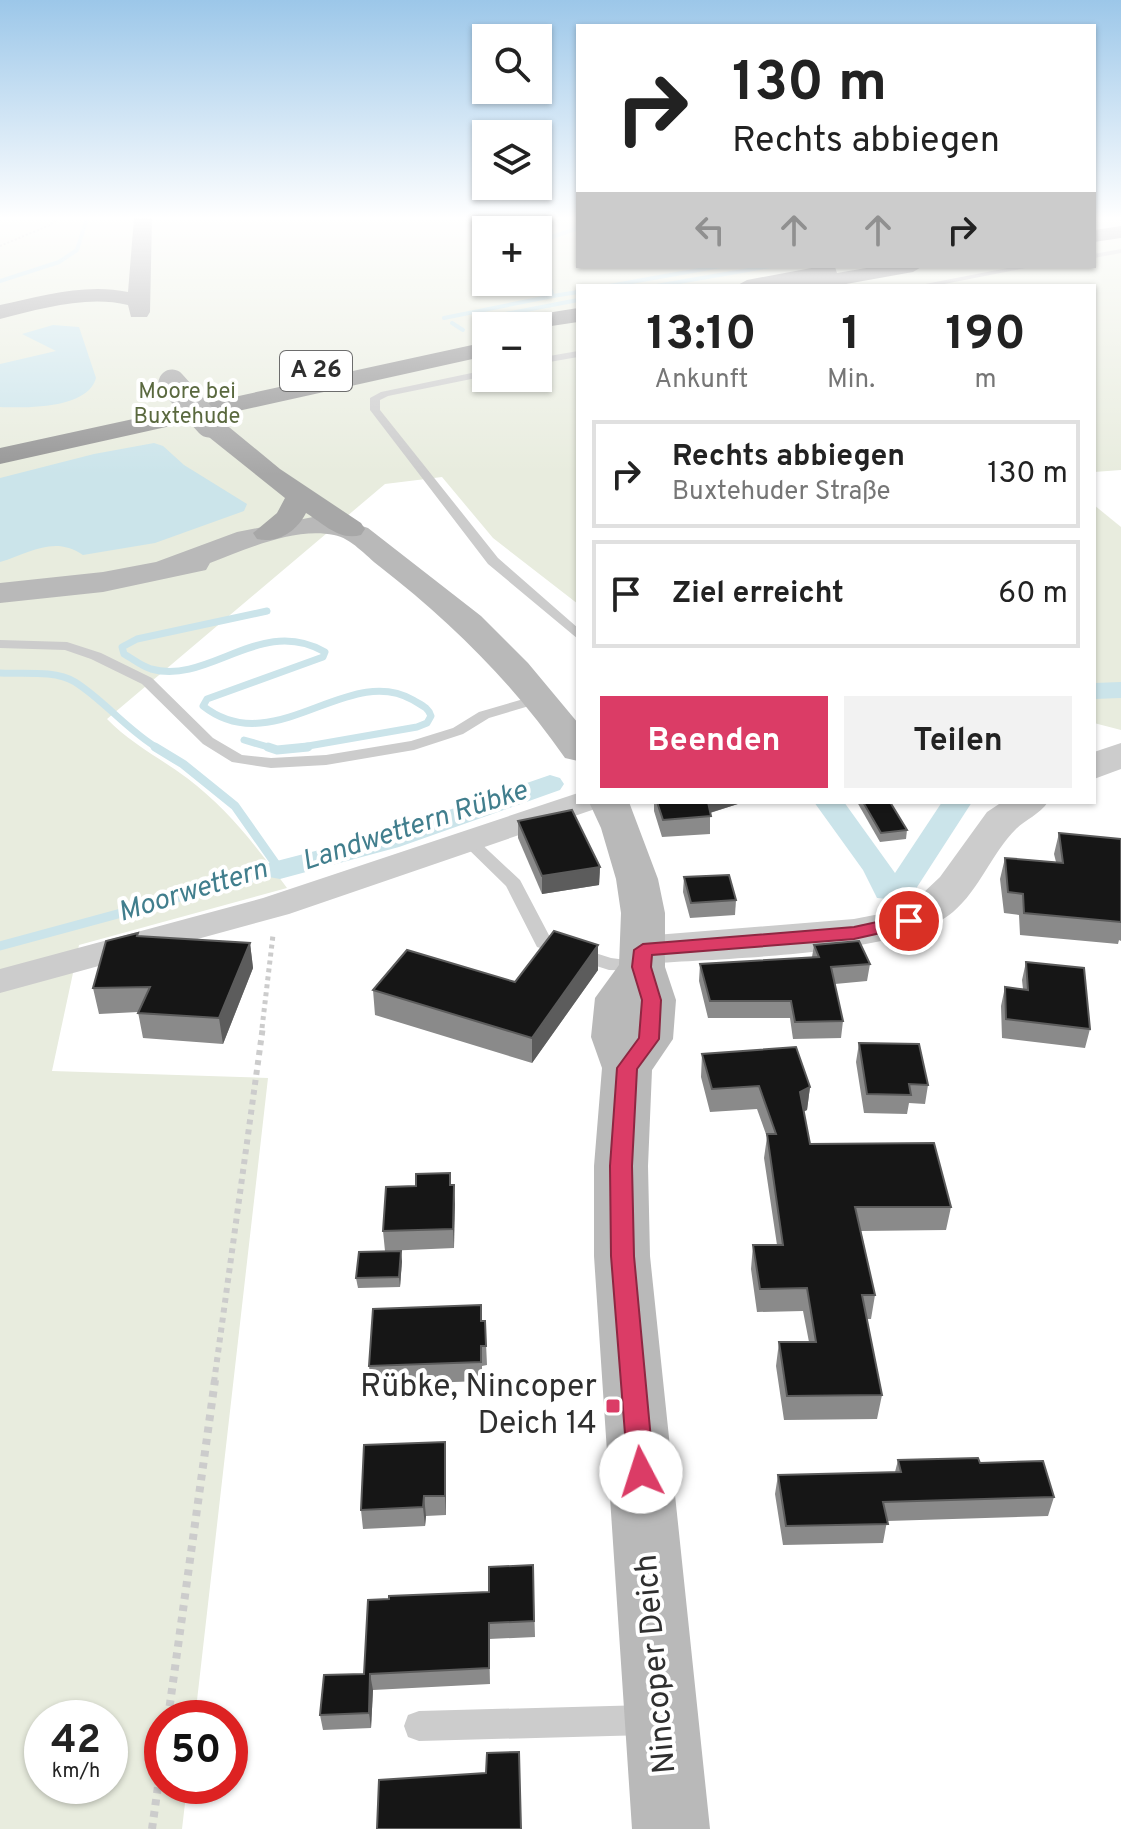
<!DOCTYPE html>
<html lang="de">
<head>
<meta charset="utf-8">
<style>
  :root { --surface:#fff; --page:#f2f2f2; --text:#222; --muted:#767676; --line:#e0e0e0; --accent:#db3c66 }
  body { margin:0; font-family:Overpass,sans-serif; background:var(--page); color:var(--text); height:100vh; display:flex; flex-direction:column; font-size:30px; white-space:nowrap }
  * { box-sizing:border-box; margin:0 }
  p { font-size:26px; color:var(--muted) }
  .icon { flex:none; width:44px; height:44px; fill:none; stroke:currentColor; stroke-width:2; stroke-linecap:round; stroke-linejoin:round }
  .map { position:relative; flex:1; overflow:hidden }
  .panel { position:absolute; left:576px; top:284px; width:520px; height:520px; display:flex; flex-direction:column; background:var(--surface); border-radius:0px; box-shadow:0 2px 6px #0004 }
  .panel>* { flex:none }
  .top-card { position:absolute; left:576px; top:24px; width:520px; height:244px; border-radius:0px; box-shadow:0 2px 6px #0004; background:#fff; color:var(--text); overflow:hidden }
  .fabs { position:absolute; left:472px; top:24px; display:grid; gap:16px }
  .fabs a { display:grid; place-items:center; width:80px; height:80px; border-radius:0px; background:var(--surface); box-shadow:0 2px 6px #0004; font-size:40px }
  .speed { position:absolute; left:24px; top:1700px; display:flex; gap:16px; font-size:40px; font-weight:700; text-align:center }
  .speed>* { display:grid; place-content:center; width:104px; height:104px; border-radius:50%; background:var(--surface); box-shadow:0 2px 6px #0004; line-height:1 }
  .speed small { font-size:20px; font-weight:400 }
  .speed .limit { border:12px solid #d22; background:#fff; color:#111 }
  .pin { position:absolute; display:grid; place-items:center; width:68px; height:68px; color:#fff; margin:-34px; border:4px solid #fff; border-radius:50%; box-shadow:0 2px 8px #0007 }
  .me { position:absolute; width:88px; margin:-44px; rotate:355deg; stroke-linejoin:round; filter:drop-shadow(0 0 6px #0008) }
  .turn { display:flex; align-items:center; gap:28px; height:168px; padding:0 24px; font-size:36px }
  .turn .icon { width:104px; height:104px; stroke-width:2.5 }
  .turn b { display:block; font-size:56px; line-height:68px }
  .lanes { display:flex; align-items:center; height:76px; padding:0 24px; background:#0003; justify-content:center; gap:40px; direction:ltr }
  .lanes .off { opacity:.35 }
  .eta { display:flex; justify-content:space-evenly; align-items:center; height:136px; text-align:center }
  .eta b { font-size:48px; font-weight:700; line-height:56px }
  .primary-button { display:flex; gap:16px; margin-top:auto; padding:16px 24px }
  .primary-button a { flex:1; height:92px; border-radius:0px; background:var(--accent); color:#fff; font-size:32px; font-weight:700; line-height:92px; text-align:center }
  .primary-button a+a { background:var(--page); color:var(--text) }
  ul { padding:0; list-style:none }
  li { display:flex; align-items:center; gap:24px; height:108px; margin:0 16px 12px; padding:0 8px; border:4px solid var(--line); border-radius:0px }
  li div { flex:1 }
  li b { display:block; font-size:30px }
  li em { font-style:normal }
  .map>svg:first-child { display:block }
  .green { fill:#e8ecde; fill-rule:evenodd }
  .water { fill:#cbe4ea }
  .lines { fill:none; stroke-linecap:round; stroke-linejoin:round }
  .stream-far3 { stroke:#cbe4ea; stroke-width:4 }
  .stream-far2 { stroke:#cbe4ea; stroke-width:5 }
  .stream-far1 { stroke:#cbe4ea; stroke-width:7 }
  .stream { stroke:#cbe4ea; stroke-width:9 }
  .canal { fill:#cbe4ea; fill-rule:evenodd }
  .path-far3 { stroke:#ccc; stroke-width:2; stroke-dasharray:2 2; stroke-linecap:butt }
  .path-far2 { stroke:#ccc; stroke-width:5; stroke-dasharray:4 4; stroke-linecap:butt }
  .path-far1 { stroke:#ccc; stroke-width:6; stroke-dasharray:5 5; stroke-linecap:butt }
  .path { stroke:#ccc; stroke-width:8; stroke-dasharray:6 6; stroke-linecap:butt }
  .service { fill:#ccc; fill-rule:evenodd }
  .minor { fill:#ccc; fill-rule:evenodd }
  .tertiary { fill:#ccc; fill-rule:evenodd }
  .secondary { fill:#b9b9b9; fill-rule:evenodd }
  .primary { fill:#a7a7a7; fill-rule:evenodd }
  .motorway { fill:#969696; fill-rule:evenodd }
  .primary-bridge { stroke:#a7a7a7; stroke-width:27 }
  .wall { fill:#8a8a8a }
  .shaded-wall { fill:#5c5c5c }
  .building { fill:#161616; stroke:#5c5c5c; stroke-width:2 }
  .route { fill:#db3c66; stroke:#8e2742; stroke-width:2 }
  .poi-dot { fill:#db3c66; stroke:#fff; stroke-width:3 }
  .labels { text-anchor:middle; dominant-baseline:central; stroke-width:8; stroke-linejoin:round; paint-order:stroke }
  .far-park-label { font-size:22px; fill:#5a693f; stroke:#fff }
  .shield { fill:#fff; stroke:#6d6d6d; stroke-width:2 }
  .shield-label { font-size:24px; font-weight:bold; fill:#2f2f2f }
  .water-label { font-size:28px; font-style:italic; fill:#417e8d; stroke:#fff }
  .near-poi-label { font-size:32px; fill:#2f2f2f; stroke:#fff; text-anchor:end }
  .near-street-label { font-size:32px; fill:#2f2f2f; stroke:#fff }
</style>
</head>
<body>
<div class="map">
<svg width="1121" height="1829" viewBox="0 0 1121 1829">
  <rect width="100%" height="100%" fill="#fff"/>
  <g class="green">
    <path d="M0,218H578V266H1094V218H1121V470L1094,472V286H578V604L493,538L442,477L385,484L107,719C130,743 160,758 187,778C229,810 256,846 287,888L79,945L52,1071L268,1078L195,1718H162V1786H187L182,1829H0ZM486,230H538V282H486ZM486,326H538V378H486ZM42,1718H110V1786H42Z"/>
    <path d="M1094,505L1121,527V730L1094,723Z"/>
  </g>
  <g class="water">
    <path d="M53,325L79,327L96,378C88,409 26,408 0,407V364L56,351L22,334Z"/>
    <path d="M154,443L163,446L184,465L247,504L244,511L155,543L83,555C54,535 30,553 0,562V478L94,454Z"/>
  </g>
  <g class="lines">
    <g class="stream-far3">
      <path d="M538,236L552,237L578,228"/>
      <path d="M0,281L59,262L77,250L87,218"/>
      <path d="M502,282L550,288L553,296L578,292"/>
      <path d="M609,286L721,266"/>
      <path d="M656,286L771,266"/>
      <path d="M495,316L578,300"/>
      <path d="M444,318L553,296"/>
      <path d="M452,323L463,330"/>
    </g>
    <path class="stream-far2" d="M538,366L546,368"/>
    <g class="stream-far1">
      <path d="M267,611L137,639L122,647L124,654C133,659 141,666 151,669C210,685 260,615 325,652L323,657L207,699L203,706C274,762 348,662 413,700C421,705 428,707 431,716L427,723L417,727L291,749"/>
      <path d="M0,673C23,674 55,670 75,682C105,701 128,731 159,749"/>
      <path d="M244,740L275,749"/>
    </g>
    <g class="stream">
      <path d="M268,747L277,750L308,747"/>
      <path d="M0,946L280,870L235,806L183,764L155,747"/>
    </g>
    <g class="canal">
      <path d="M1121,682V698L1094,699V683Z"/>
      <path d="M550,775L560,778L564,784L560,790L399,847L280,879L269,877L265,870L269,863L377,835Z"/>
      <path d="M814,802H844L895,873L942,802H972L910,898L899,900L877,898L863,870Z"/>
    </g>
    <path class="path-far3" d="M0,246L50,225L58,218"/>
    <path class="path-far2" d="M262,1028L273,935"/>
    <path class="path-far1" d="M214,1382L263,1026"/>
    <g class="path">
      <path d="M168,1718L215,1380"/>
      <path d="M152,1829L162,1758"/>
    </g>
    <g class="service">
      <path d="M1121,249V253L1094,258V254Z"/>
      <path d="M1018,266H1036L934,286H915Z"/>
      <path d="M578,351V357L538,364V358Z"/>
      <path d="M486,370V376L388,396L380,400V410L498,558L578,628V639L488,564L370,410V398L381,392Z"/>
      <path d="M0,640L67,642L101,653L152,678L213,738L242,755L271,758L326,755L411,741L453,728L479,712L541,694L548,698L546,701L489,718L463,734L414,750L326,765L271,768L232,762L203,744L142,684L91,659L65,650L0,648Z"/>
      <path d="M469,837L475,838L520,880L551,939L611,958L649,963L651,967L649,971L609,970L537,947L506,886L461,842Z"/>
      <path d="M647,1705L658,1709L662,1720L658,1731L647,1735L419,1741L408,1737L404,1726L408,1715L419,1711Z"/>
    </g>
    <path class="minor" d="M578,793V802H599L595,809L289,914L0,993V969L263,898Z"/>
    <g class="tertiary">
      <path d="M1121,743V769L1094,779V752Z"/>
      <path d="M1002,802H1048C1039,815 1026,819 1016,829C991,854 980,889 953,912C900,957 717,958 643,964L627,960L620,950L627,940L643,936L854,919L895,911L921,895L940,877L987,812Z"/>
    </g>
    <g class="secondary">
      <path d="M313,517H335L368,528L481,616L528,663L578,723V761L565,758C512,682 451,622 379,566C366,556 351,538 334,535C294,527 247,549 210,563L206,570L103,592L0,603V583L103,572L156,562L237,532Z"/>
      <path d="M589,802H629L658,879L665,913V967L676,1000L673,1039L652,1070L648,1166L650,1256L710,1829H632L594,1256V1166L602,1068L591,1037L595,998L619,965L621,913L616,879L601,828Z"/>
    </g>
    <g class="primary">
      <path d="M134,218H152L150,312L147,317H131L128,305C87,295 40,309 0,319V305C41,296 86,283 128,292Z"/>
      <path d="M209,416L218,418L280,469L361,523L365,529L361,535C339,541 324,524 306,513C297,531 278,544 257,539L253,533L277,513L285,498L200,430L196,424L200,418Z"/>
    </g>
    <g class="motorway">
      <path d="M1121,226V238L1094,242V230Z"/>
      <path d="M822,266L835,267L837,273L878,266H923L913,272L835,286H736L747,280Z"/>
      <path d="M578,308V322L538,328L498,326L501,321L509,319Z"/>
      <path d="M486,342V356L0,464V448Z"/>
    </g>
    <path class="primary-bridge" d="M172,383L209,424"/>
  </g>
  <g class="wall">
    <path d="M654,802H744L710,813V834L662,837L654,811Z"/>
    <path d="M857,802H890L907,830L906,839L880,842Z"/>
    <path d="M518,821L600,867L599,885L542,894L518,838Z"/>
    <path d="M1059,833L1121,839V941L1119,940L1118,944L1020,935L1019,915L1004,913L1000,879L1005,858L1056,862L1054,854Z"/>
    <path d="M684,877L736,900L735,915L690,918L683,892Z"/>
    <path d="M139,936L250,943L253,968L223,1044L143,1038L138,1012L99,1014L93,988Z"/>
    <path d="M598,945V970L532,1063L375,1015L373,990L515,982Z"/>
    <path d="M814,945L870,964L867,981L835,984L843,1021L841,1038L793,1039L790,1018H708L699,981L700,964L812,957Z"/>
    <path d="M1026,962L1090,1029L1085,1048L1002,1038L1001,1006L1005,987L1023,989L1022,980Z"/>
    <path d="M859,1043L928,1085L925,1104L909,1103L907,1114L864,1113L856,1062Z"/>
    <path d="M702,1054L810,1087L807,1110L803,1111L810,1144L951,1207L946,1230L861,1231L875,1295L871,1319H866L882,1395L877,1419L784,1420L776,1366L779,1342H809L803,1311L757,1312L751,1269L753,1245H777L764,1158L767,1137L757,1109L710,1112L701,1077Z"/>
    <path d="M450,1173L451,1185H454V1248L385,1251L383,1231L416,1186Z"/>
    <path d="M402,1261L400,1287L358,1288L356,1278Z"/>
    <path d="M481,1321H485L487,1365L482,1366V1381L371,1385L369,1366Z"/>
    <path d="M445,1442L446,1461V1515L426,1516L425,1526L363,1529L361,1510Z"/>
    <path d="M898,1460L980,1463L1054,1497L1048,1516L887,1521L883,1543L783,1545L775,1494L778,1475L895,1472Z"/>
    <path d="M533,1565L535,1637L489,1639L490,1684L373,1690L371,1728L323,1730L320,1715L364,1674Z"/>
  </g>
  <g class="shaded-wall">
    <path d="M706,802H744L706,814Z"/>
    <path d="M600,867L599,885L542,894V876Z"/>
    <path d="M250,943L253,968L223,1044L219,1018Z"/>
    <path d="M598,945V970L532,1063V1038Z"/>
    <path d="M810,1087L807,1110L797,1115L800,1092Z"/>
    <path d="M454,1185L455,1204L454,1248L453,1229Z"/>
    <path d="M401,1251L402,1261L400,1287L399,1277Z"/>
    <path d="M445,1442L446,1461V1515L445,1496Z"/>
    <path d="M424,1496L426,1516L425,1526L423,1507Z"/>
    <path d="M370,1674L373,1690L371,1728L369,1713Z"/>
  </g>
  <g class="building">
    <path d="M657,802H708L711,816L663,820Z"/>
    <path d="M863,802H890L907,830L881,833Z"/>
    <path d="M572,810L600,867L542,876L518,821Z"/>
    <path d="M1059,833L1121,839V922L1024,913L1023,894L1008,892L1005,858L1063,863Z"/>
    <path d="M729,875L736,900L691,903L684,877Z"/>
    <path d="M554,931L598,945L532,1038L373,990L407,950L515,982Z"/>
    <path d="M138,933L137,936L250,943L219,1018L138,1013L150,987L93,988L106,941Z"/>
    <path d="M859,941L870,964L831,967L843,1021L795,1022L791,1001H710L700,964L819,957L814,945Z"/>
    <path d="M1026,962L1084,968L1090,1029L1006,1019L1005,987L1028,990Z"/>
    <path d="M859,1043L919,1044L928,1085L909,1084L911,1095L867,1094Z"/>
    <path d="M796,1047L810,1087L800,1092L810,1144L934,1143L951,1207H855L875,1295H862L882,1395L787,1396L779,1342H816L807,1288L760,1289L753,1245H783L767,1134H776L759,1086L712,1089L702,1054Z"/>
    <path d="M450,1173V1185H454L453,1229L383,1231L386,1187L416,1186V1174Z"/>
    <path d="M401,1251L399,1277L356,1278L359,1252Z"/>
    <path d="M481,1305V1321H485L486,1346H481V1362L369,1366L373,1309Z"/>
    <path d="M445,1442V1496H424L423,1507L361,1510L364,1445Z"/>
    <path d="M978,1458L980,1463L1043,1461L1054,1497L883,1502L888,1524L786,1526L778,1475L901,1472L898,1460Z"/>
    <path d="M533,1565L534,1621L489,1623V1668L370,1674L369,1713L320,1715L324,1675L364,1674L368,1600L389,1599V1596L489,1592V1567Z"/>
    <path d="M519,1752L521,1829H377L379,1780L486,1773L487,1753Z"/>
  </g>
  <linearGradient id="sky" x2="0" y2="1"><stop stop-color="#9cc7e9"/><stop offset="0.46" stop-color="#fff"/><stop offset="1" stop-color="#fff" stop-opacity="0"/></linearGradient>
  <rect width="1121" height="474" fill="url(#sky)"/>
  <path class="route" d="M909,915L919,921L916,925L854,939L652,955L651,967L661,1000L659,1039L637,1069L632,1166L634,1256L654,1472L650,1480L641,1483L632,1480L628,1472L611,1256L610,1166L617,1068L639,1038L642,1000L632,967L634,950L643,944L854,927Z"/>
  <rect class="poi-dot" x="605" y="1398" width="16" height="16" rx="4"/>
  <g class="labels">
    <g class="far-park-label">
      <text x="187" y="392">Moore bei<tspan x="187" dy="25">Buxtehude</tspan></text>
    </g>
    <rect class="shield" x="280" y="351" width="72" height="40" rx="6"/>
    <g class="shield-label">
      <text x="316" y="371">A 26</text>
    </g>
    <g class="water-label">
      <text transform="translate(415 827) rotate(-18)">Landwettern Rübke</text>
      <text transform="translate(193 892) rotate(-17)">Moorwettern</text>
    </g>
    <g class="near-poi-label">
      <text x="597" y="1388">Rübke, Nincoper<tspan x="597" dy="37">Deich 14</tspan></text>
    </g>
    <g class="near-street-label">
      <text transform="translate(657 1664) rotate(-95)">Nincoper Deich</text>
    </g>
  </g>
</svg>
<div class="fabs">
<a><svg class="icon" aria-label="search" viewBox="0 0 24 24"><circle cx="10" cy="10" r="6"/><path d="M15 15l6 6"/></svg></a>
<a><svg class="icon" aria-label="layers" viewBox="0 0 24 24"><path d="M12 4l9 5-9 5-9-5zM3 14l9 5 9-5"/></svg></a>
<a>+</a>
<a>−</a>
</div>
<div class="speed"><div>42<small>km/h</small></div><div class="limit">50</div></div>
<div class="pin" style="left:909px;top:921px;background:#d93025"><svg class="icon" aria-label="arrive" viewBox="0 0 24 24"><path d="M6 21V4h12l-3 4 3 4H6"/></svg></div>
<svg class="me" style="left:641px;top:1472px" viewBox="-20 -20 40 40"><circle r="19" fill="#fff"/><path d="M0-13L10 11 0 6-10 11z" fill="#db3c66"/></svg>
<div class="top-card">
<div class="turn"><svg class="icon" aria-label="right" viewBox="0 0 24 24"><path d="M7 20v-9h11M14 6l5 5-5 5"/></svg><div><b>130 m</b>Rechts abbiegen</div></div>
<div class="lanes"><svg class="icon off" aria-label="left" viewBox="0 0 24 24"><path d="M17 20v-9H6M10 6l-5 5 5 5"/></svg><svg class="icon off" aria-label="ahead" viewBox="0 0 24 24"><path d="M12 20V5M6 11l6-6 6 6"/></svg><svg class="icon off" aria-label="ahead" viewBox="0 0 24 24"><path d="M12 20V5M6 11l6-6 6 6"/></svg><svg class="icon" aria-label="right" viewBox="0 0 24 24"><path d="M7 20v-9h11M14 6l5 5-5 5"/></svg></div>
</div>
<section class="panel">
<div class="eta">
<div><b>13:10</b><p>Ankunft</p></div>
<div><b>1</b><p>Min.</p></div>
<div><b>190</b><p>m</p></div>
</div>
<ul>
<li><svg class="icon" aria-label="right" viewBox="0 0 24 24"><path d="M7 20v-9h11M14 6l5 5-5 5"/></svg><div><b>Rechts abbiegen</b><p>Buxtehuder Straße</p></div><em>130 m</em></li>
<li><svg class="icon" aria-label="arrive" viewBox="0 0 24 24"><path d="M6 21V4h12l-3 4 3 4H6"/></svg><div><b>Ziel erreicht</b></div><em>60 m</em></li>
</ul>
<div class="primary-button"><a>Beenden</a><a>Teilen</a></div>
</section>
</div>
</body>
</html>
